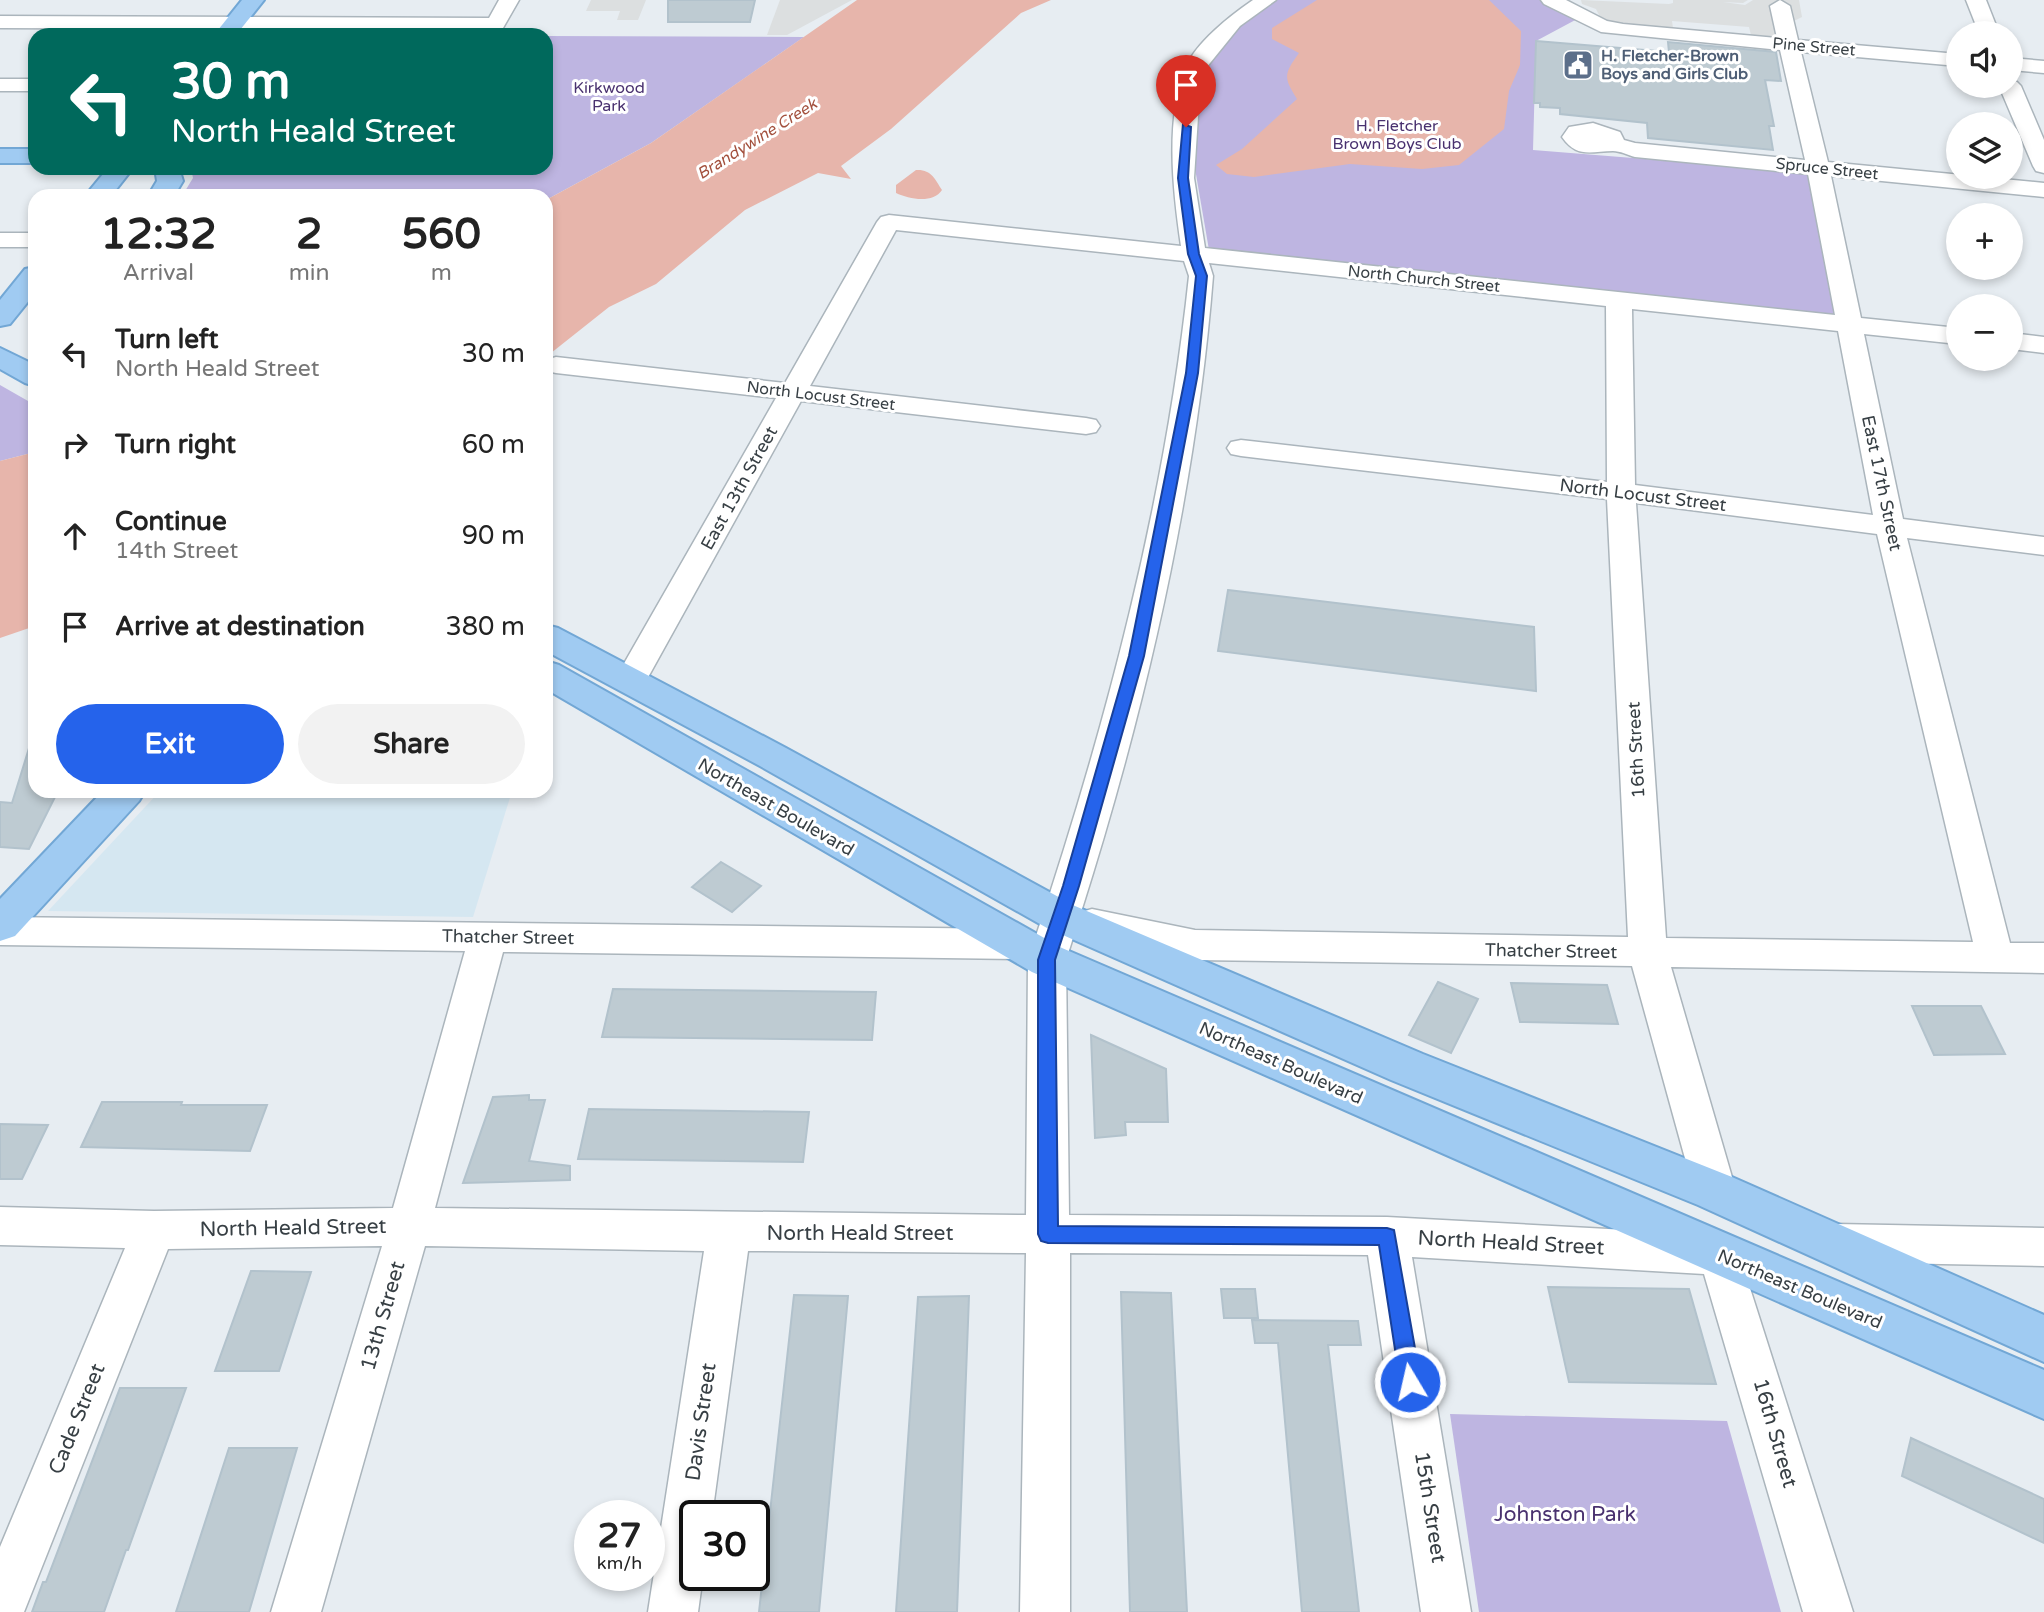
<!DOCTYPE html>
<html lang="en">
<head>
<meta charset="utf-8">
<style>
  :root { --surface:#fff; --page:#f2f2f2; --text:#222; --muted:#767676; --accent:#2563eb }
  body { margin:0; font-family:"Varela Round",sans-serif; background:var(--page); color:var(--text); height:100vh; display:flex; flex-direction:column; font-size:26px; white-space:nowrap }
  * { box-sizing:border-box; margin:0 }
  p { font-size:23px; color:var(--muted) }
  .icon { flex:none; width:38px; height:38px; fill:none; stroke:currentColor; stroke-width:2; stroke-linecap:round; stroke-linejoin:round }
  .map { position:relative; flex:1; overflow:hidden }
  .details { position:absolute; left:28px; top:189px; width:525px; height:609px; display:flex; flex-direction:column; background:var(--surface); border-radius:21px; box-shadow:0 4px 10px #0003 }
  .details>* { flex:none }
  .top-card { position:absolute; left:28px; top:28px; width:525px; height:147px; border-radius:21px; box-shadow:0 4px 10px #0003; background:#00695c; color:#fff; overflow:hidden }
  .fabs { position:absolute; left:1946px; top:21px; display:grid; gap:14px }
  .fabs a { display:grid; place-items:center; width:77px; height:77px; border-radius:50%; background:var(--surface); box-shadow:0 4px 10px #0003; font-size:35px }
  .speed { position:absolute; left:574px; top:1500px; display:flex; gap:14px; font-size:35px; font-weight:700; text-align:center }
  .speed>* { display:grid; place-content:center; width:91px; height:91px; border-radius:50%; background:var(--surface); box-shadow:0 4px 10px #0003; line-height:1 }
  .speed small { font-size:18px; font-weight:400 }
  .speed .limit { border:4px solid #111; border-radius:10px; background:#fff; color:#111 }
  .pin { position:absolute; display:grid; place-items:center; width:60px; height:60px; color:#fff; margin:-72px -30px; border-radius:50% 50% 50% 0; rotate:-45deg; box-shadow:0 0 7px #0007 }
  .pin .icon { rotate:45deg }
  .me { position:absolute; width:77px; margin:-38px; rotate:351deg; stroke-linejoin:round; filter:drop-shadow(0 0 5px #0008) }
  .turn { display:flex; align-items:center; gap:24px; height:147px; padding:0 28px; font-size:32px }
  .turn .icon { width:91px; height:91px; stroke-width:2.5 }
  .turn b { display:block; font-size:49px; line-height:60px }
  .eta { display:flex; justify-content:space-evenly; align-items:center; height:119px; text-align:center }
  .eta b { font-size:42px; font-weight:700; line-height:49px }
  .cta { display:flex; gap:14px; margin-top:auto; padding:14px 28px }
  .cta a { flex:1; height:80px; border-radius:42px; background:var(--accent); color:#fff; font-size:28px; font-weight:700; line-height:80px; text-align:center }
  .cta a+a { background:var(--page); color:var(--text) }
  ul { padding:0; list-style:none }
  li { display:flex; align-items:center; gap:21px; height:91px; padding:0 28px }
  li div { flex:1 }
  li b { display:block; font-size:26px }
  li em { font-style:normal }
  .map>svg:first-child { display:block }
  .commercial { fill:#d5e7f1 }
  .green { fill:#beb5e1 }
  .parking { fill:#dcdfe0 }
  .water { fill:#e7b5ab }
  .building { fill:#becbd2; stroke:#b2c2cc; stroke-width:2 }
  .lines { fill:none; stroke-linecap:round; stroke-linejoin:round }
  .minor-casing { stroke:#abb5bc; stroke-width:3 }
  .major-casing { stroke:#72a7d5; stroke-width:4 }
  .minor { fill:#fff; fill-rule:evenodd }
  .major { fill:#a0cbf2; fill-rule:evenodd }
  .route { fill:#2563eb; stroke:#184099; stroke-width:2 }
  .labels { text-anchor:middle; dominant-baseline:central; stroke-width:6; stroke-linejoin:round; paint-order:stroke }
  .far-street-label { font-size:16px; fill:#373f44; stroke:#fff }
  .far-service-label { font-size:16px; font-weight:bold; fill:#4e5e75; stroke:#fff; text-anchor:start }
  .far-park-label { font-size:16px; fill:#49316f; stroke:#fff }
  .far-water-label { font-size:16px; font-style:italic; fill:#a3503d; stroke:#fff }
  .street-label { font-size:18px; fill:#373f44; stroke:#fff }
  .near-street-label { font-size:21px; fill:#373f44; stroke:#fff }
  .near-park-label { font-size:21px; fill:#49316f; stroke:#fff }
</style>
</head>
<body>
<div class="map">
<svg width="2044" height="1612" viewBox="0 0 2044 1612">
  <rect width="100%" height="100%" fill="#e7edf2"/>
  <path class="commercial" d="M160,791H512L473,917L48,911Z"/>
  <g class="green">
    <path d="M1273,0H1543L1579,18L1536,41L1533,150L1807,172L1837,318L1209,250L1192,151L1195,70L1243,15Z"/>
    <path d="M546,36L804,37L651,143L546,200V196H182L193,178L191,168H546Z"/>
    <path d="M0,385L35,405V452L0,461Z"/>
    <path d="M1450,1414L1727,1421L1781,1612H1479Z"/>
  </g>
  <g class="parking">
    <path d="M591,0H646L638,20H617L620,11H586Z"/>
    <path d="M780,0H852L787,35H767Z"/>
    <path d="M1581,0L1669,4L1673,3V0H1748L1743,3L1723,2L1745,5L1753,0H1799L1802,17L1794,21L1797,32L1784,37L1751,35L1749,27L1672,21L1673,28L1613,22L1600,17L1596,9L1582,4Z"/>
  </g>
  <g class="water">
    <path d="M857,0H1051L1021,13L891,129L841,166L851,179L818,173L745,210L656,284L609,307L546,357V200L651,143Z"/>
    <path d="M1317,0H1489L1521,31L1520,65L1509,91L1504,129L1459,165L1422,169L1350,164L1254,177L1227,174L1216,165L1242,149L1297,99C1283,77 1284,74 1299,53L1272,39V28Z"/>
    <path d="M916,170C931,169 935,179 942,190C933,204 909,199 896,193V185Z"/>
    <path d="M35,452V626L0,638V461Z"/>
  </g>
  <g class="building">
    <path d="M668,0H755L750,22H668Z"/>
    <path d="M1536,41L1669,52L1668,42L1776,52L1781,81L1765,80L1774,126H1769L1773,150L1648,138L1647,123L1560,114V108L1540,107V103H1534Z"/>
    <path d="M1228,590L1534,627L1536,691L1218,651Z"/>
    <path d="M30,745L35,746V791H58L29,849L0,847V802L12,803Z"/>
    <path d="M721,862L761,886L732,912L692,887Z"/>
    <path d="M1438,982L1478,999L1451,1053L1409,1035Z"/>
    <path d="M1511,983L1607,985L1618,1024L1520,1022Z"/>
    <path d="M613,989L876,992L872,1040L602,1037Z"/>
    <path d="M1912,1006H1981L2005,1054L1934,1055Z"/>
    <path d="M1091,1035L1166,1069L1168,1122H1125L1126,1135L1095,1138Z"/>
    <path d="M529,1095V1100H545L529,1161L570,1166V1180L463,1183L493,1097Z"/>
    <path d="M102,1102H182L181,1105H267L250,1151L81,1147Z"/>
    <path d="M589,1109L809,1112L803,1162L578,1159Z"/>
    <path d="M0,1124L48,1125L22,1179H0Z"/>
    <path d="M251,1271L311,1272L279,1371H215Z"/>
    <path d="M1548,1287L1689,1289L1716,1384L1569,1382Z"/>
    <path d="M1221,1289H1255L1258,1318H1224Z"/>
    <path d="M1121,1292L1171,1293L1187,1612H1130Z"/>
    <path d="M794,1295L848,1296L819,1612H759Z"/>
    <path d="M969,1296L957,1612H896L918,1297Z"/>
    <path d="M1252,1320L1358,1321L1361,1345H1328L1359,1612H1302L1278,1343H1255Z"/>
    <path d="M120,1388H186L128,1550H126L104,1612H32L43,1582H46Z"/>
    <path d="M1911,1438L2044,1499V1543L1902,1476Z"/>
    <path d="M229,1448H297L249,1612H176Z"/>
  </g>
  <g class="lines">
    <g class="minor-casing">
      <g id="minor">
        <path d="M499,0H519L503,28L496,30L0,28V16L489,18Z"/>
        <path d="M1253,0H1276L1240,26L1206,68L1199,101L1194,178L1205,248L1835,315L1808,174L1635,157C1628,155 1620,151 1613,151C1592,151 1577,159 1562,137L1569,127L1593,123L1620,132L1624,140L1635,143L1805,160L1780,50L1601,32L1544,4L1541,0H1566L1607,21L1623,24L1777,38L1770,6L1780,0L1790,6L1798,40L1958,54V66L1801,52L1828,162L2044,183V197L1831,176L1861,318L1958,328V344L1864,334L1903,519L2044,537V555L1907,538L2010,943H2044V973L1671,967L1736,1191L1730,1204L1715,1210L1700,1204L1694,1191L1632,966L1195,960L1092,937L1079,933L1076,928L1066,960L1069,1215L1387,1217L1720,1235L1735,1241L1853,1612H1803L1704,1274L1412,1257L1471,1612H1421L1368,1255L1070,1253V1612H1020L1026,1253L748,1251L712,1516H695V1575H703L698,1612H648L704,1251L425,1246L321,1612H271L382,1246L168,1249L24,1612H0V1547L125,1248L0,1245V1207L154,1211L393,1208L465,951L0,945V917L1016,929L1029,934L1034,942C1106,726 1165,503 1189,276L1184,261L896,230L810,386L1086,418L1096,420L1100,426L1096,432L1086,434L801,401L646,681L642,689L630,692L618,689L614,681L776,398L556,373L547,371L546,360L556,357L785,383L877,222L881,217L889,215L1181,246C1173,192 1165,121 1185,69C1195,43 1231,15 1253,0ZM1209,263L1606,306L1607,482L1241,440L1231,442L1227,448L1231,454L1241,456L1607,499L1628,937L1195,930L1092,909L1081,912C1146,707 1196,491 1213,276ZM1632,309L1838,331L1873,515L1635,485ZM1636,503L1877,534L1973,942L1666,938ZM1031,951L1028,960L1026,1215L435,1208L503,952L1016,959Z"/>
        <path d="M1966,0H1986L1999,33H1979Z"/>
        <path d="M2011,58L2044,61V73L2011,70Z"/>
        <rect x="0" y="79" width="35" height="12"/>
        <path d="M2011,80L2017,82L2021,86L2044,140V173L2036,171L2033,166L1999,86H2011Z"/>
        <rect x="0" y="233" width="35" height="14"/>
        <path d="M2011,333L2044,337V353L2011,349Z"/>
        <path d="M1836,1224L2044,1228V1266L1836,1262L1821,1257L1814,1243L1821,1229Z"/>
      </g>
    </g>
    <g class="major-casing">
      <g id="major">
        <path d="M242,0H264L236,35H214Z"/>
        <rect x="0" y="149" width="35" height="14"/>
        <path d="M108,168H133L111,196H85Z"/>
        <path d="M155,168H179L183,181L174,196H148L157,181Z"/>
        <path d="M35,267V293L10,324L0,326V300L25,269Z"/>
        <path d="M0,348L35,365V386L25,383L0,369Z"/>
        <path d="M546,625L558,628L786,748L1075,906L1423,1054L1732,1177L2044,1315V1362L1698,1205L1391,1080L1047,928L760,766L546,651Z"/>
        <path d="M546,661L559,665L1062,948L2044,1370V1419L1032,972L546,689Z"/>
        <path d="M103,791H145L139,801L15,936L0,941V899Z"/>
      </g>
    </g>
    <use href="#minor" class="minor"/>
    <use href="#major" class="major"/>
  </g>
  <path class="route" d="M1183,124L1191,127L1188,178L1199,254L1207,276L1198,373L1144,656L1079,886L1055,960L1058,1226L1387,1228L1394,1230L1421,1382L1418,1390L1410,1392L1403,1390L1400,1382L1379,1245L1048,1243L1041,1241L1038,1234V960L1063,886L1129,656L1186,373L1196,276L1188,254L1178,178Z"/>
  <defs>
    <g id="civic-square" transform="scale(1.575)"><rect x="-9" y="-9" width="18" height="18" rx="4" fill="#5c6f8a" stroke="#fff"/><path d="M-.6-6.5H3V-4.5H.6V-3L4-1V1h2V6H-6V1h2V-1L-.6-3ZM-1.2 2.5V6h2.4V2.5Z" fill="#fff"/></g>
  </defs>
  <g fill-rule="evenodd">
    <use href="#civic-square" x="1578" y="65"/>
  </g>
  <g class="labels">
    <g class="far-street-label">
      <text transform="translate(1814 47) rotate(5)">Pine Street</text>
      <text transform="translate(1827 169) rotate(6)">Spruce Street</text>
      <text transform="translate(1424 279) rotate(6)">North Church Street</text>
      <text transform="translate(821 396) rotate(7)">North Locust Street</text>
    </g>
    <g class="far-service-label">
      <text x="1601" y="56">H. Fletcher-Brown<tspan x="1601" dy="18">Boys and Girls Club</tspan></text>
    </g>
    <g class="far-park-label">
      <text x="609" y="88">Kirkwood<tspan x="609" dy="18">Park</tspan></text>
      <text x="1397" y="126">H. Fletcher<tspan x="1397" dy="18">Brown Boys Club</tspan></text>
    </g>
    <g class="far-water-label">
      <text transform="translate(757 139) rotate(-32)">Brandywine Creek</text>
    </g>
    <g class="street-label">
      <text transform="translate(1882 483) rotate(78)">East 17th Street</text>
      <text transform="translate(739 488) rotate(-61)">East 13th Street</text>
      <text transform="translate(1643 495) rotate(7)">North Locust Street</text>
      <text transform="translate(1636 750) rotate(-93)">16th Street</text>
      <text transform="translate(776 807) rotate(30)">Northeast Boulevard</text>
      <text transform="translate(508 937) rotate(1)">Thatcher Street</text>
      <text transform="translate(1551 951) rotate(1)">Thatcher Street</text>
      <text transform="translate(1281 1063) rotate(24)">Northeast Boulevard</text>
      <text transform="translate(1800 1289) rotate(23)">Northeast Boulevard</text>
    </g>
    <g class="near-street-label">
      <text transform="translate(293 1228) rotate(-1)">North Heald Street</text>
      <text x="860" y="1233">North Heald Street</text>
      <text transform="translate(1511 1243) rotate(3)">North Heald Street</text>
      <text transform="translate(383 1316) rotate(-74)">13th Street</text>
      <text transform="translate(77 1419) rotate(-68)">Cade Street</text>
      <text transform="translate(701 1422) rotate(-82)">Davis Street</text>
      <text transform="translate(1775 1433) rotate(74)">16th Street</text>
      <text transform="translate(1430 1507) rotate(81)">15th Street</text>
    </g>
    <g class="near-park-label">
      <text x="1565" y="1514">Johnston Park</text>
    </g>
  </g>
</svg>
<div class="fabs">
<a><svg class="icon" aria-label="sound" viewBox="0 0 24 24"><path d="M4 9h4l5-4v14l-5-4H4zM17 9q2 3 0 6"/></svg></a>
<a><svg class="icon" aria-label="layers" viewBox="0 0 24 24"><path d="M12 4l9 5-9 5-9-5zM3 14l9 5 9-5"/></svg></a>
<a>+</a>
<a>−</a>
</div>
<div class="speed"><div>27<small>km/h</small></div><div class="limit">30</div></div>
<div class="pin" style="left:1186px;top:127px;background:#d93025"><svg class="icon" aria-label="arrive" viewBox="0 0 24 24"><path d="M6 21V4h12l-3 4 3 4H6"/></svg></div>
<svg class="me" style="left:1410px;top:1382px" viewBox="-20 -20 40 40"><circle r="17" fill="#2563eb" stroke="#fff" stroke-width="3"/><path d="M0-11L8 9 0 5-8 9z" fill="#fff"/></svg>
<div class="top-card">
<div class="turn"><svg class="icon" aria-label="left" viewBox="0 0 24 24"><path d="M17 20v-9H6M10 6l-5 5 5 5"/></svg><div><b>30 m</b>North Heald Street</div></div>
</div>
<section class="details">
<div class="eta">
<div><b>12:32</b><p>Arrival</p></div>
<div><b>2</b><p>min</p></div>
<div><b>560</b><p>m</p></div>
</div>
<ul>
<li><svg class="icon" aria-label="left" viewBox="0 0 24 24"><path d="M17 20v-9H6M10 6l-5 5 5 5"/></svg><div><b>Turn left</b><p>North Heald Street</p></div><em>30 m</em></li>
<li><svg class="icon" aria-label="right" viewBox="0 0 24 24"><path d="M7 20v-9h11M14 6l5 5-5 5"/></svg><div><b>Turn right</b></div><em>60 m</em></li>
<li><svg class="icon" aria-label="ahead" viewBox="0 0 24 24"><path d="M12 20V5M6 11l6-6 6 6"/></svg><div><b>Continue</b><p>14th Street</p></div><em>90 m</em></li>
<li><svg class="icon" aria-label="arrive" viewBox="0 0 24 24"><path d="M6 21V4h12l-3 4 3 4H6"/></svg><div><b>Arrive at destination</b></div><em>380 m</em></li>
</ul>
<div class="cta"><a>Exit</a><a>Share</a></div>
</section>
</div>
</body>
</html>
